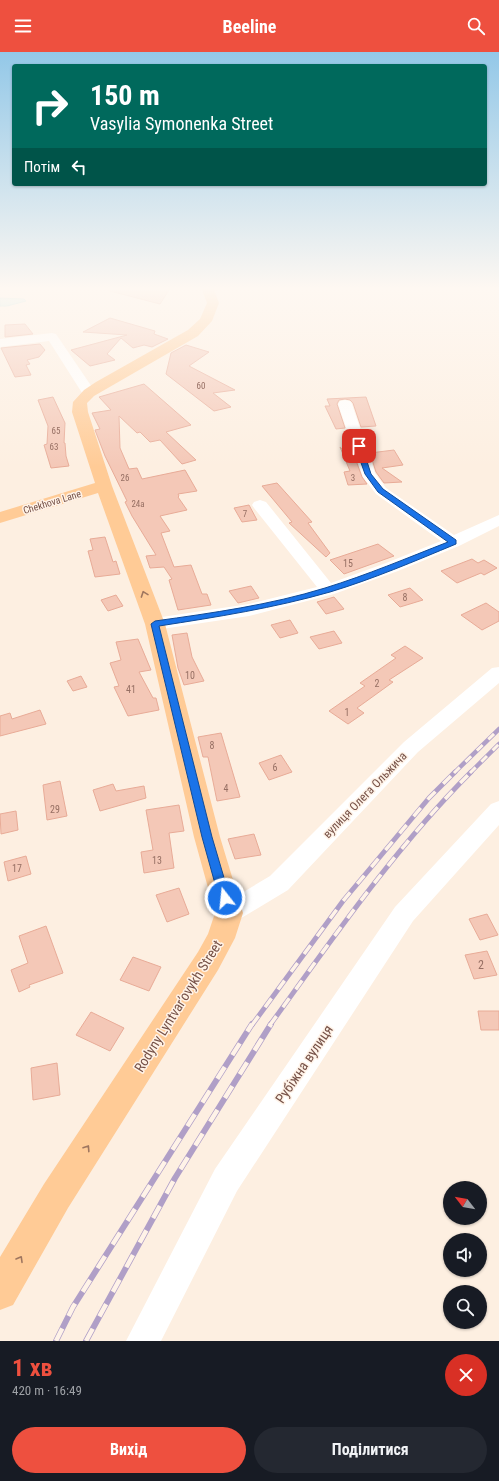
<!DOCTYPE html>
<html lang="uk">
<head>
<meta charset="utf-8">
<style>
  :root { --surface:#171b24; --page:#242831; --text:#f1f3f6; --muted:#9ea1a6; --accent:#ee503f }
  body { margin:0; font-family:"Roboto Condensed",sans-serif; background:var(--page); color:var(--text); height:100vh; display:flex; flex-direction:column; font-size:15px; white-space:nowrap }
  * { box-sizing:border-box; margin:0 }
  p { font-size:13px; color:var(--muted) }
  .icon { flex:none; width:22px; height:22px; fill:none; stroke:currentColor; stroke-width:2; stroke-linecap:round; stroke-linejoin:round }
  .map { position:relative; height:1289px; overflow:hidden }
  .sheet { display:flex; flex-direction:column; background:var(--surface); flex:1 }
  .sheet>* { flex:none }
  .hud { position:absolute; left:12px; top:12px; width:475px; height:122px; border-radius:4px; box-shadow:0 1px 3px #0004; background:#00695c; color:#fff; overflow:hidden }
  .needle { width:26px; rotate:301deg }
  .fabs { position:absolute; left:443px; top:1129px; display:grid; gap:8px }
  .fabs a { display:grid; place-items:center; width:44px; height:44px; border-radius:50%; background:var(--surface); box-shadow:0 1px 3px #0004; font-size:20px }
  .pin { position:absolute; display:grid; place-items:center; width:34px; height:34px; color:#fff; margin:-17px; border-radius:8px; box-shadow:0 2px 6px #0006 }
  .me { position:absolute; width:44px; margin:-22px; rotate:344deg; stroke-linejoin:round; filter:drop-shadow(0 0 3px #0008) }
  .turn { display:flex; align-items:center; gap:14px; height:84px; padding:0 12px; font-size:18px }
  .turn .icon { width:52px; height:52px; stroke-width:2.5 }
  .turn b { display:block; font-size:28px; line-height:34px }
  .then { display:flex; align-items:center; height:38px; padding:0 12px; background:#0003; gap:8px; font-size:15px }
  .round { display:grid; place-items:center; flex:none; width:42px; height:42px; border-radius:21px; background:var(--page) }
  .summary { display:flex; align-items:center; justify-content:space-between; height:68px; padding:0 12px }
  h1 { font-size:24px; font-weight:700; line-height:30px; color:var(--accent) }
  .primary-button { display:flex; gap:8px; margin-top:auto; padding:8px 12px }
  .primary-button a { flex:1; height:46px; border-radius:24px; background:var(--accent); color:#fff; font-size:16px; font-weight:700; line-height:46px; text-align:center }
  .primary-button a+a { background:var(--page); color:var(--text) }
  header { display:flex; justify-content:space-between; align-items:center; height:52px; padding:0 12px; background:var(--accent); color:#fff; font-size:18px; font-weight:700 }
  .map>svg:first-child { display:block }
  .water { fill:#b5e7e8; stroke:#9ad8da }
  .building { fill:#f4c8b7; stroke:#e8ab97 }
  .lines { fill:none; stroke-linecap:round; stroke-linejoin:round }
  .minor { fill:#fff; fill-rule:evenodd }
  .major { fill:#ffcb96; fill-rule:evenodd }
  .rail-far2-casing { stroke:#b09fc7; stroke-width:4.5 }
  .rail-far1-casing { stroke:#b09fc7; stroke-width:5 }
  .rail-casing { stroke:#b09fc7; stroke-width:6 }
  .rail-far2 { stroke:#fff3e8; stroke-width:3; stroke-dasharray:8; stroke-linecap:butt }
  .rail-far1 { stroke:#fff3e8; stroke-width:3.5; stroke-dasharray:11; stroke-linecap:butt }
  .rail { stroke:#fff3e8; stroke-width:4.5; stroke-dasharray:14; stroke-linecap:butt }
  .oneway { stroke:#9f765f }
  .route { fill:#1a73e8; stroke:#114b97 }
  .labels { text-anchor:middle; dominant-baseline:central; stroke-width:3; stroke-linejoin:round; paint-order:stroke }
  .far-number-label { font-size:9px; fill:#966f63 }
  .far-street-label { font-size:10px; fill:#765147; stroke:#fff3e8 }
  .number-label { font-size:10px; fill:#966f63 }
  .street-label { font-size:12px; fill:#765147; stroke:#fff3e8 }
  .near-number-label { font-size:12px; fill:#966f63 }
  .near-street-label { font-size:14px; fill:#765147; stroke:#fff3e8 }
</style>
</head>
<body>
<header><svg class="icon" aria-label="menu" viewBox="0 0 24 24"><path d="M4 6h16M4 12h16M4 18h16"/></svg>Beeline<svg class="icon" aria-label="search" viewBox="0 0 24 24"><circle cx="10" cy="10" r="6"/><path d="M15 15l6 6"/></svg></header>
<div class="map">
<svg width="499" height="1289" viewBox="0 0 499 1289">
  <rect width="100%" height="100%" fill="#fdefe1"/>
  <path class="water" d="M0,246L24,247L26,249L7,254H0Z"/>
  <g class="building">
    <path d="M110,235H171L160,252L110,239Z"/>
    <path d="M110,266L155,279L154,282L168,287L152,295L144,293L133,296L121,286L107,302L115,308L90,314L71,298L127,283L83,280Z"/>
    <path d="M25,272L33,282L5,285V273Z"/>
    <path d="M40,292L45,298L39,305L27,308L30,312L26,313L31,323L15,325L1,296Z"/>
    <path d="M186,293L209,300L189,314L235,338L213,341L231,355L214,359L166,322L171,301Z"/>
    <path d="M144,332L191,373L166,380L196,408L182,412L160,388L150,390L140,380L137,381L119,364L120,396L129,417L137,416L142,427L185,418L197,439L178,442L179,444L178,445L187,458L160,464L170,479L161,481L174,515L191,513L202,542H207L211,553L178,558L169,528L172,527L164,515L150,516L146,504L156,503L132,464L125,450L127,449L105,404L95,378L100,377L92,361L111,358L99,345Z"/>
    <path d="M53,345L65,371L64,391H65L66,404L69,414L51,416L44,393L47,392L48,374L38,348Z"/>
    <path d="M366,345L376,374L361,375L353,351L350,348L345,347L339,348L337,352L345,376L336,377L325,354H330L327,347Z"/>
    <path d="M340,395L350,404L354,403L362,425L367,432L348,433L344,420L350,419Z"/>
    <path d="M394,398L403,413L382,416L402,430L384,431L376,420L370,401Z"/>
    <path d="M277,431L312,470L308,471L330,501L326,505L289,471L292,470L262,434Z"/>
    <path d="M249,453L257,468L242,470L234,456Z"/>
    <path d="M105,485L113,510L116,509L120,522L95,525L88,499L93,498L90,487Z"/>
    <path d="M378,492L394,504L344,522L330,508Z"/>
    <path d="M472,507L478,511L484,508L497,516L484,523L481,521L457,531L441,519Z"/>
    <path d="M251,534L259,546L238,551L229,539Z"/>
    <path d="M410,536L423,548L400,555L388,543Z"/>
    <path d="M116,543L123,554L108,559L101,548Z"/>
    <path d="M334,545L344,557L326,562L317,550Z"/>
    <path d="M486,551L499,560V569L482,578L461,563Z"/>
    <path d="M290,568L298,581L280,586L271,573Z"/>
    <path d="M334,579L342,591L319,597L310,585Z"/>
    <path d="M187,581L192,605L204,629L184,633L178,616L172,583Z"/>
    <path d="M138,587L151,618L139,620L153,646H156L159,658L128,664L114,635L119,634L110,611L121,608L116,590Z"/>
    <path d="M405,594L423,606L389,628L393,630L357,656L364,661L348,672L329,659L365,634L360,631L396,606L391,603Z"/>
    <path d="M81,624L87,635L73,639L67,629Z"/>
    <path d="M40,658L46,672L0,684V664L10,661L12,667Z"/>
    <path d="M221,681L240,745L217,749L208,705H203L198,685Z"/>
    <path d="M281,703L292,720L269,728L259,711Z"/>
    <path d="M60,729L67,764L47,768L43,733Z"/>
    <path d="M113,732L116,739L144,734L146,746L100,759L93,738Z"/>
    <path d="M179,753L184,779L169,781L174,816L144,821L141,800L153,798L146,758Z"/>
    <path d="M16,759L18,778L1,782L0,762Z"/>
    <path d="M254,782L261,803L235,807L228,787Z"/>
    <path d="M26,804L31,822L8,829L4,810Z"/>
    <path d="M179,836L189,862L167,870L156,843Z"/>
    <path d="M487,862L498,883L480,888L469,867Z"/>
    <path d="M46,874L63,921L29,933L30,935L19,940L11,918L28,911L19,884Z"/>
    <path d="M487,899L497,923L474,927L465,903Z"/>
    <path d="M133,905L161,915L149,939L120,928Z"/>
    <path d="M478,959H499V978H481Z"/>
    <path d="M91,960L124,976L110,999L76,983Z"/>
    <path d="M57,1011L60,1043L33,1048L31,1016Z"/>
  </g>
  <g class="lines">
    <g class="minor">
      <path d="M52,281L56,282L96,341L94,344H84L49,289L0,295V287Z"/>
      <path d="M345,348L350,349L352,352L375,421L386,436L454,483L499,463V474L459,494L398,519L334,542L249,564L155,578L148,576L146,572L148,568L155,566L249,552L317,535L254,456L252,453L254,450L260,448L266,450L331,531L386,511L441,489L376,442L363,425L338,352L340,349Z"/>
      <path d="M499,615V631L418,700L288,838L238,868L229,871L220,868L217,861L220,854L270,824L404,690L492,616Z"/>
      <path d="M499,749V773L413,869L237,1139L161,1289H126L215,1117L395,855L491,752Z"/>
    </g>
    <path class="major" d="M201,235H213L219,251L212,269L198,284L94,344L87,351L88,360L112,434L165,572L220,785L243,861L235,886L218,918L68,1156L13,1253L0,1258V1205L44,1132L198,900L208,882L215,861L194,785L145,572L98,441L0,471V460L95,431L72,360L73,350L84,338L96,330L188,278L200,267L207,251Z"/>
    <g class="rail-far2-casing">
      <g id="rail-far2">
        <path d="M454,721L499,677"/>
        <path d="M470,721L499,692"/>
      </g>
    </g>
    <g class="rail-far1-casing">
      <g id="rail-far1">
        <path d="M252,973L343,849L429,746L455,720"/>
        <path d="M270,973C333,886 395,796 471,720"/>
      </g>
    </g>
    <g class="rail-casing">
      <g id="rail">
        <path d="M56,1289L73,1255L252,972"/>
        <path d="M86,1289L175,1126L271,972"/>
      </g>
    </g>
    <use href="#rail-far2" class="rail-far2"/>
    <use href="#rail-far1" class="rail-far1"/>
    <use href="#rail" class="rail"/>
  </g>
  <defs><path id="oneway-chevron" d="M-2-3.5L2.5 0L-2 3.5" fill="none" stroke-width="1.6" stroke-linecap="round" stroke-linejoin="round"/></defs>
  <g class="oneway">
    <use href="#oneway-chevron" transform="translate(144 542) rotate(-110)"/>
    <use href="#oneway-chevron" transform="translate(87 1096) rotate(-57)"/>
    <use href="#oneway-chevron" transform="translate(20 1207) rotate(-60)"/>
  </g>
  <linearGradient id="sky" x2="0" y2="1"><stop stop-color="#93c8e8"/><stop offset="0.57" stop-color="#fef8f2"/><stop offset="1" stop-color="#fef8f2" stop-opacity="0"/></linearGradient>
  <rect width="499" height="415" fill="url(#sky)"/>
  <path class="route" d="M359,392L362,394L371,422L383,437L456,488V492C415,509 373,527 330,540C274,556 217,565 159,574L212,785L230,846L229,849L225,851L221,849L219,846L202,785L151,572L155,569C212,561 270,553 325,536C367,523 407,506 448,490L378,440L365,422L355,394Z"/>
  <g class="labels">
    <g class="far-number-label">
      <text x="201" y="334">60</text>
      <text x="56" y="379">65</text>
      <text x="54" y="395">63</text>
      <text x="125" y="426">26</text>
      <text x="353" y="426">3</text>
      <text x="138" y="452">24а</text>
      <text x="245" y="462">7</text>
    </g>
    <g class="far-street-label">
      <text transform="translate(52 450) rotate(-17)">Chekhova Lane</text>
    </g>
    <g class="number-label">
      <text x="348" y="511">15</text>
      <text x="405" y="545">8</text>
      <text x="190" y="623">10</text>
      <text x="377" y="631">2</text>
      <text x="131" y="637">41</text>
      <text x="347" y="660">1</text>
      <text x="212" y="693">8</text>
      <text x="275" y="715">6</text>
      <text x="226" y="736">4</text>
      <text x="55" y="757">29</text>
      <text x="157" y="808">13</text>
      <text x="17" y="816">17</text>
    </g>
    <g class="street-label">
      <text transform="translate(365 743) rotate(-46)">вулиця Олега Ольжича</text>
    </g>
    <g class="near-number-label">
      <text x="481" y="913">2</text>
    </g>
    <g class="near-street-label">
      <text transform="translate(178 954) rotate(-58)">Rodyny Lyntvar’ovykh Street</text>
      <text transform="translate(304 1012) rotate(-56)">Рубіжна вулиця</text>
    </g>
  </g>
</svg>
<div class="fabs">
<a><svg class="needle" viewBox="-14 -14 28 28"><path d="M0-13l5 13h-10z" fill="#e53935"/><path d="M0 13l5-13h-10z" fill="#9ea1a6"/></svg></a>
<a><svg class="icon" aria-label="sound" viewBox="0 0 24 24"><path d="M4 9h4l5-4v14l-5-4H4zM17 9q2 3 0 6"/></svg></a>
<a><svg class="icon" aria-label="search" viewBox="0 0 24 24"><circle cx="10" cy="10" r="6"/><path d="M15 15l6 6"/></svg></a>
</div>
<div class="pin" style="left:359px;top:394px;background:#d93025"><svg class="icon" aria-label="arrive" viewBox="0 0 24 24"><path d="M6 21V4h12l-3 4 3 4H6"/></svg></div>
<svg class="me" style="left:225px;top:846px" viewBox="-20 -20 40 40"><circle r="17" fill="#1a73e8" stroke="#fff" stroke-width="3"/><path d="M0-11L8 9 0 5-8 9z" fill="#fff"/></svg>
<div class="hud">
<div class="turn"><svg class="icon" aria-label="right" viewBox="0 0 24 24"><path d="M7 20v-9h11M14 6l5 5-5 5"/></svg><div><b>150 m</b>Vasylia Symonenka Street</div></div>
<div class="then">Потім<svg class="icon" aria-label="left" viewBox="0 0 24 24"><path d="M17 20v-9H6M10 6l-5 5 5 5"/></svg></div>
</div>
</div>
<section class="sheet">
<div class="summary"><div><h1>1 хв</h1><p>420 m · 16:49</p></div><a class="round" style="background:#d93025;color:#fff"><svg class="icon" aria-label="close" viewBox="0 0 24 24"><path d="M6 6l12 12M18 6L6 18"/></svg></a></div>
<div class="primary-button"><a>Вихід</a><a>Поділитися</a></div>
</section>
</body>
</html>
